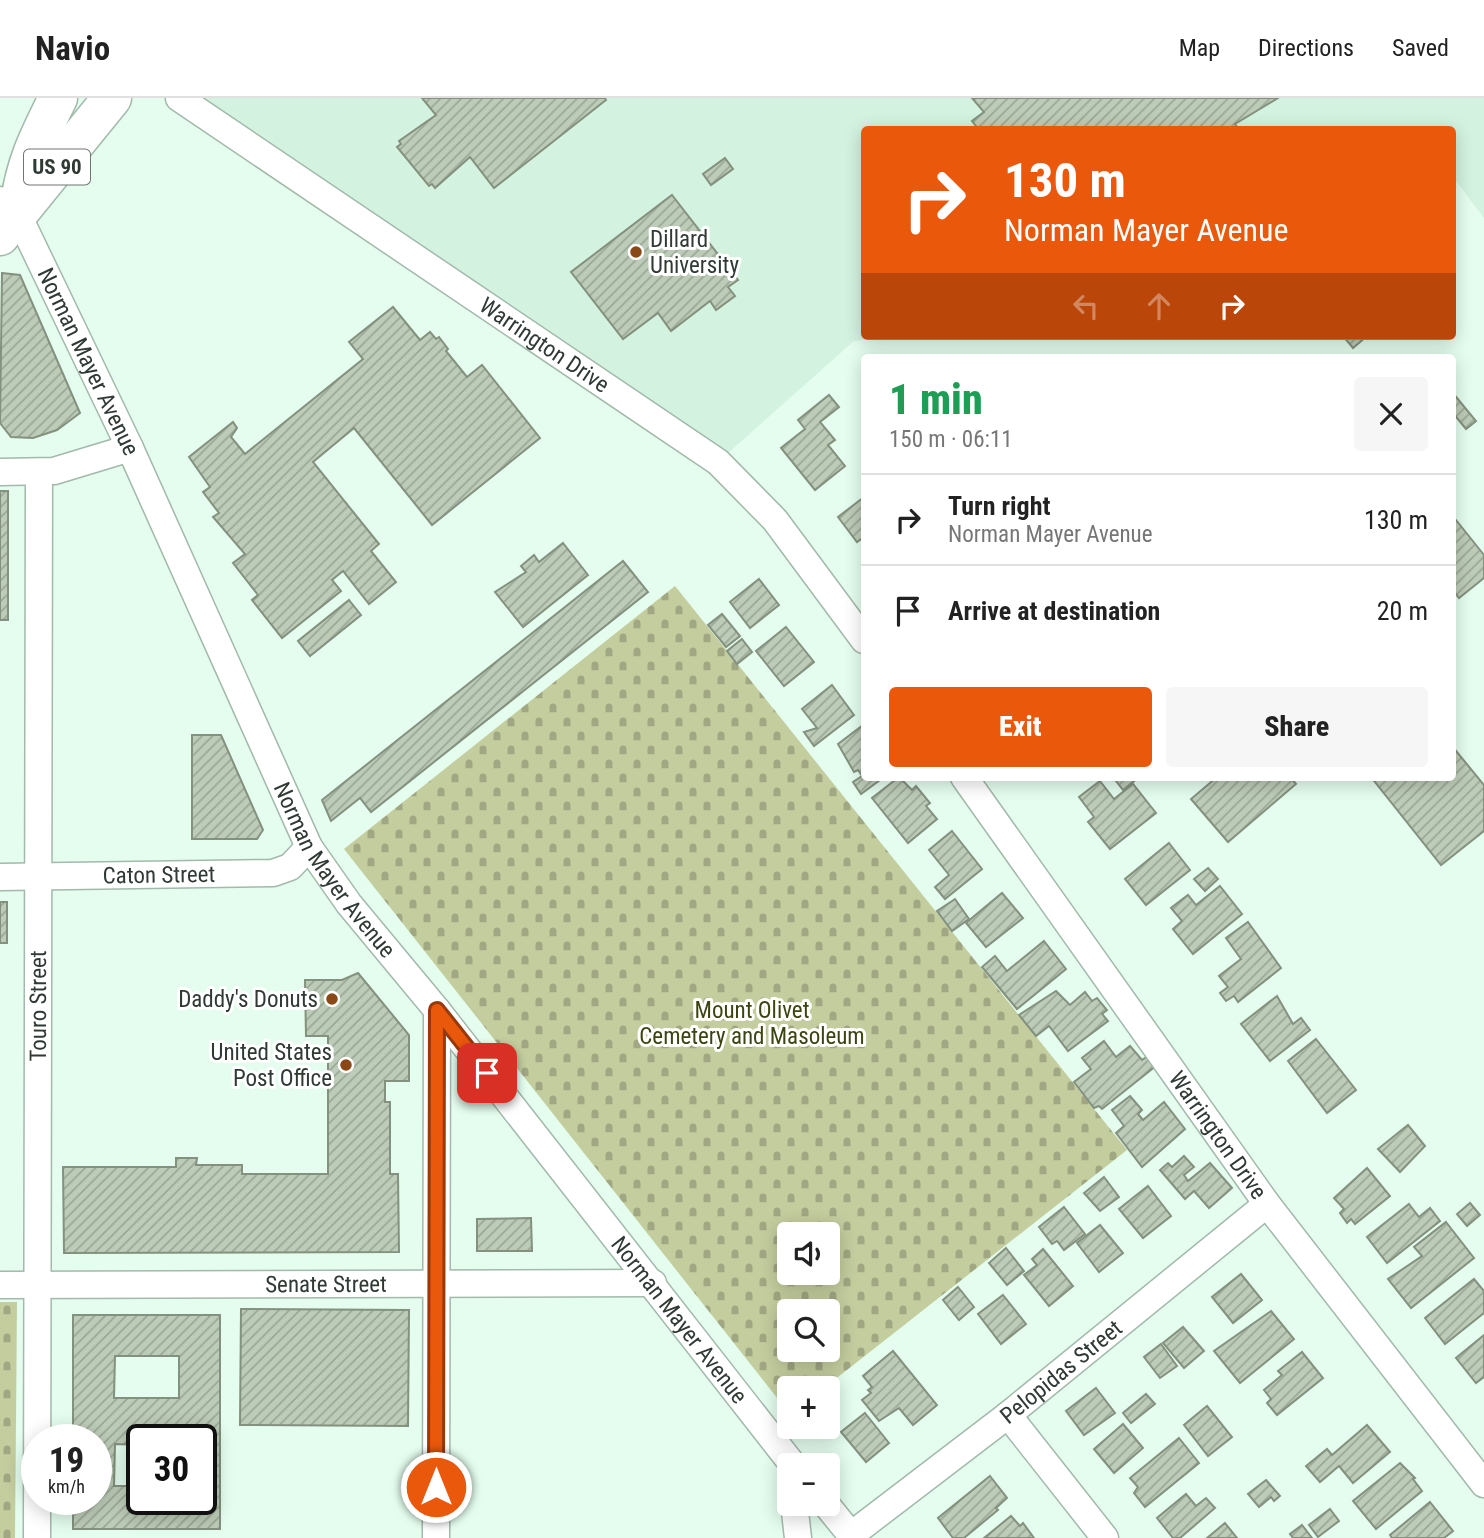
<!DOCTYPE html>
<html lang="en">
<head>
<meta charset="utf-8">
<style>
  :root { --surface:#fff; --page:#f6f6f6; --text:#222; --muted:#767676; --line:#e0e0e0; --accent:#ea580c }
  body { margin:0; font-family:"Roboto Condensed",sans-serif; background:var(--page); color:var(--text); height:100vh; display:flex; flex-direction:column; font-size:26px; white-space:nowrap }
  * { box-sizing:border-box; margin:0 }
  p { font-size:23px; color:var(--muted) }
  .icon { flex:none; width:38px; height:38px; fill:none; stroke:currentColor; stroke-width:2; stroke-linecap:round; stroke-linejoin:round }
  .map { position:relative; flex:1; overflow:hidden }
  .details { position:absolute; left:861px; top:256px; width:595px; height:427px; display:flex; flex-direction:column; background:var(--surface); border-radius:7px; box-shadow:0 4px 18px #0003 }
  .details>* { flex:none }
  .hud { position:absolute; left:861px; top:28px; width:595px; height:214px; border-radius:7px; box-shadow:0 4px 18px #0003; background:#ea580c; color:#fff; overflow:hidden }
  .tools { position:absolute; left:777px; top:1124px; display:grid; gap:14px }
  .tools a { display:grid; place-items:center; width:63px; height:63px; border-radius:7px; background:var(--surface); box-shadow:0 4px 18px #0003; font-size:35px }
  .speed { position:absolute; left:21px; top:1326px; display:flex; gap:14px; font-size:35px; font-weight:700; text-align:center }
  .speed>* { display:grid; place-content:center; width:91px; height:91px; border-radius:50%; background:var(--surface); box-shadow:0 4px 18px #0003; line-height:1 }
  .speed small { font-size:18px; font-weight:400 }
  .speed .limit { border:4px solid #111; border-radius:10px; background:#fff; color:#111 }
  .pin { position:absolute; display:grid; place-items:center; width:60px; height:60px; color:#fff; margin:-30px; border-radius:14px; box-shadow:0 4px 10px #0006 }
  .me { position:absolute; width:77px; margin:-38px; rotate:0deg; stroke-linejoin:round; filter:drop-shadow(0 0 5px #0008) }
  .turn { display:flex; align-items:center; gap:24px; height:147px; padding:0 28px; font-size:32px }
  .turn .icon { width:91px; height:91px; stroke-width:2.5 }
  .turn b { display:block; font-size:49px; line-height:60px }
  .lanes { display:flex; align-items:center; height:66px; padding:0 28px; background:#0003; justify-content:center; gap:35px; direction:ltr }
  .lanes .off { opacity:.35 }
  .round { display:grid; place-items:center; flex:none; width:74px; height:74px; border-radius:7px; background:var(--page) }
  .overview { display:flex; align-items:center; justify-content:space-between; height:119px; padding:0 28px }
  h1 { font-size:42px; font-weight:800; line-height:52px; color:#1e9e55 }
  .button { display:flex; gap:14px; margin-top:auto; padding:14px 28px }
  .button a { flex:1; height:80px; border-radius:7px; background:var(--accent); color:#fff; font-size:28px; font-weight:800; line-height:80px; text-align:center }
  .button a+a { background:var(--page); color:var(--text) }
  ul { padding:0; list-style:none }
  li { display:flex; align-items:center; gap:21px; height:91px; padding:0 28px; border-top:2px solid var(--line) }
  li div { flex:1 }
  li b { display:block; font-size:26px }
  li em { font-style:normal }
  header { display:flex; align-items:center; gap:42px; box-sizing:border-box; height:98px; padding:0 35px; background:var(--surface); border-bottom:2px solid var(--line) }
  header strong { font-size:33px }
  nav { display:flex; gap:38px; margin-inline-start:auto; font-size:24px }
  .map>svg:first-child { display:block }
  .built { fill:#d3f2df }
  .cemetery { fill:url(#cemetery-stones); fill-rule:evenodd }
  .building { fill:url(#building-hatch); stroke:#83917e; stroke-width:2; fill-rule:evenodd }
  .lines { fill:none; stroke-linecap:round; stroke-linejoin:round }
  .street-casing { stroke:#a2b9ab; stroke-width:29 }
  .primary-casing { stroke:#a2b9ab; stroke-width:41 }
  .street { stroke:#fff; stroke-width:26 }
  .primary { stroke:#fff; stroke-width:38 }
  .route-casing { stroke:#983908; stroke-width:18 }
  .route { stroke:#ea580c; stroke-width:12 }
  .poi-dot { fill:#894815; stroke:#fff; stroke-width:2.5 }
  .labels { text-anchor:middle; dominant-baseline:central; stroke-width:6; stroke-linejoin:round; paint-order:stroke }
  .shield { fill:#fff; stroke:#6e7571; stroke-width:2 }
  .shield-label { font-size:21px; font-weight:bold; fill:#303a34 }
  .poi-label { font-size:23px; fill:#303a34; stroke:#fff; text-anchor:end }
  .street-label { font-size:23px; fill:#303a34; stroke:#fff }
  .park-label { font-size:23px; fill:#3d4410; stroke:#fff }
</style>
</head>
<body>
<header>
<strong>Navio</strong>
<nav><a>Map</a><a>Directions</a><a>Saved</a></nav>
</header>
<div class="map">
<svg width="1484" height="1440" viewBox="0 0 1484 1440">
  <defs>
    <pattern id="cemetery-stones" width="16" height="16" patternUnits="userSpaceOnUse" patternTransform="scale(1.75)"><rect width="16" height="16" fill="#c4cd9e"/><path d="M2 7V4a2 2 0 0 1 4 0v3zM10 15v-3a2 2 0 0 1 4 0v3z" fill="#a0a782"/></pattern>
    <pattern id="building-hatch" width="6" height="6" patternUnits="userSpaceOnUse" patternTransform="scale(1.75)"><rect width="6" height="6" fill="#bdccb8"/><path d="M-1 1l2-2M0 6l6-6M5 7l2-2" fill="none" stroke="#9aa796"/></pattern>
  </defs>
  <rect width="100%" height="100%" fill="#e4fdee"/>
  <path class="built" d="M179,0H1484V120L1453,79L1452,32H864V238H889L854,243L718,364Z"/>
  <g class="cemetery">
    <path d="M675,488L1127,1052L824,1290H789V1315L344,751ZM789,1136H828V1174H789ZM789,1213H828V1251H789Z"/>
    <path d="M0,1204H17L15,1440H0Z"/>
  </g>
  <g class="building">
    <path d="M422,0H605L606,2L494,90L470,59L435,90L432,86L429,88L397,49L401,46L399,43L436,17Z"/>
    <path d="M972,0H1278L1235,26L1239,32H979L972,23L984,14Z"/>
    <path d="M725,60L733,71L711,87L703,76Z"/>
    <path d="M672,97L738,182L728,189L735,198L716,212L710,203L671,233L658,215L623,241L571,174Z"/>
    <path d="M2,175L20,177L80,315L57,332L33,340L11,339L0,325Z"/>
    <path d="M393,209L420,242L430,234L436,241L439,239L448,251L446,253L467,279L482,267L540,340L432,427L354,330L313,364L379,446L371,453L396,484L369,506L343,473L332,482L341,493L282,540L252,502L258,497L233,465L245,456L213,419L219,415L203,394L210,389L189,359L233,324L237,330L231,339L245,356L363,261L349,244Z"/>
    <path d="M1343,238H1367L1353,250Z"/>
    <path d="M1452,294L1476,323L1466,331L1452,314Z"/>
    <path d="M829,297L839,309L820,324L835,342L828,347L845,368L815,392L781,350L805,331L798,322Z"/>
    <rect x="0" y="393" width="8" height="129"/>
    <path d="M864,399V439L857,444L838,419Z"/>
    <path d="M1452,417L1484,457V480L1459,500L1452,491Z"/>
    <path d="M563,445L588,477L523,529L495,494L526,474L521,468L534,457L539,464Z"/>
    <path d="M623,463L648,494L371,714L360,700L331,723L322,702Z"/>
    <path d="M759,481L779,507L750,530L730,504Z"/>
    <path d="M349,502L361,517L310,558L298,543Z"/>
    <path d="M722,516L740,538L726,549L708,527Z"/>
    <path d="M786,529L814,564L784,588L756,553Z"/>
    <path d="M742,541L752,554L737,566L727,553Z"/>
    <path d="M832,587L854,617L814,648L804,634L817,630L802,611Z"/>
    <path d="M863,627L864,679H884L861,696L853,684L862,678L858,672L854,674L838,646Z"/>
    <path d="M192,637H221L263,732L257,741H192Z"/>
    <path d="M1452,648L1484,687V733L1441,767L1371,679H1452Z"/>
    <path d="M899,679L912,692L916,688L930,705L926,708L937,721L908,745L872,700Z"/>
    <path d="M1113,679H1137L1138,680L1123,692Z"/>
    <path d="M1217,679H1290L1296,686L1228,744L1191,701Z"/>
    <path d="M1100,683L1114,701L1133,686L1156,715L1110,751L1088,724L1094,719L1079,699Z"/>
    <path d="M952,733L982,771L945,801L935,789L949,777L929,752Z"/>
    <path d="M1169,745L1190,772L1146,807L1125,781Z"/>
    <path d="M1208,770L1218,781L1205,793L1194,781Z"/>
    <path d="M1220,788L1242,816L1193,856L1173,831L1182,823L1171,810L1188,797L1196,807Z"/>
    <path d="M1002,795L1023,820L986,849L966,825Z"/>
    <path d="M955,801L969,821L952,833L937,813Z"/>
    <rect x="0" y="804" width="7" height="41"/>
    <path d="M1248,824L1281,870L1238,904L1234,898L1226,903L1220,895L1228,889L1219,878L1241,861L1226,840Z"/>
    <path d="M1044,843L1066,871L1017,911L982,869L995,858L1007,873Z"/>
    <path d="M358,875L409,937V983H385V1004H390V1076H398L399,1154L64,1155L63,1069H176V1060H197L196,1067H242V1076H328V938H306L305,882H342Z"/>
    <path d="M1056,893L1070,907L1085,894L1092,903L1097,900L1107,912L1102,916L1108,923L1068,953L1049,928L1036,938L1019,917Z"/>
    <path d="M1277,898L1293,926L1301,920L1310,932L1270,963L1241,926Z"/>
    <path d="M1316,941L1356,992L1327,1015L1288,963Z"/>
    <path d="M1104,943L1116,959L1130,948L1142,962L1149,957L1157,967L1102,1011L1099,1008L1094,1010L1074,984L1091,971L1082,960Z"/>
    <path d="M1130,998L1142,1012L1138,1016L1143,1022L1164,1004L1185,1031L1142,1069L1116,1035L1124,1028L1112,1012Z"/>
    <path d="M1408,1027L1425,1048L1400,1074L1378,1051Z"/>
    <path d="M1184,1058L1194,1069L1184,1077L1188,1083L1210,1065L1232,1090L1209,1110L1194,1093L1185,1101L1160,1072L1168,1065L1172,1069Z"/>
    <path d="M1367,1070L1390,1098L1355,1126L1351,1121L1347,1125L1340,1115L1344,1111L1334,1100Z"/>
    <path d="M1104,1079L1119,1099L1100,1113L1084,1095Z"/>
    <path d="M1148,1088L1171,1118L1143,1140L1119,1111Z"/>
    <path d="M1470,1105L1480,1117L1467,1128L1457,1116Z"/>
    <path d="M1409,1106L1419,1119L1430,1110L1440,1123L1387,1165L1367,1139Z"/>
    <path d="M1064,1109L1085,1136L1064,1152L1057,1143L1052,1146L1039,1129Z"/>
    <path d="M531,1120L532,1153H477V1121Z"/>
    <path d="M1446,1124L1474,1160L1411,1210L1388,1181L1422,1158L1414,1149Z"/>
    <path d="M1100,1127L1123,1155L1099,1174L1077,1145Z"/>
    <path d="M1006,1150L1024,1173L1007,1187L989,1165Z"/>
    <path d="M1043,1151L1073,1188L1049,1208L1024,1177L1037,1167L1032,1161Z"/>
    <path d="M1241,1176L1262,1202L1233,1225L1212,1199Z"/>
    <path d="M1474,1181L1484,1193V1215L1445,1246L1425,1220Z"/>
    <path d="M958,1189L974,1209L959,1222L943,1202Z"/>
    <path d="M1003,1197L1026,1226L1001,1246L978,1216Z"/>
    <path d="M241,1211L409,1212L408,1328L240,1327Z"/>
    <path d="M1271,1213L1294,1241L1240,1285L1214,1253Z"/>
    <path d="M73,1217H220V1431H73V1402H96V1342H73ZM115,1258H179V1300H114ZM142,1342H201V1402H142V1388H114L115,1346L142,1347Z"/>
    <path d="M1183,1229L1204,1253L1184,1270L1163,1245Z"/>
    <path d="M1484,1237V1279L1476,1285L1456,1260Z"/>
    <path d="M1161,1246L1177,1268L1160,1280L1144,1259Z"/>
    <path d="M893,1253L937,1307L913,1327L899,1310L879,1323L862,1302L871,1295L868,1292L872,1289L863,1278Z"/>
    <path d="M1302,1254L1323,1280L1277,1317L1267,1305L1271,1301L1264,1292L1282,1277L1278,1273Z"/>
    <path d="M1096,1290L1115,1315L1084,1337L1066,1313Z"/>
    <path d="M1146,1296L1155,1306L1131,1325L1123,1315Z"/>
    <path d="M1207,1308L1232,1339L1208,1358L1184,1327Z"/>
    <path d="M865,1315L889,1345L866,1364L841,1334Z"/>
    <path d="M1123,1326L1143,1350L1114,1375L1094,1351Z"/>
    <path d="M1367,1327L1390,1354L1353,1385L1339,1368L1320,1384L1306,1368L1327,1351L1332,1357Z"/>
    <path d="M1179,1340L1199,1365L1145,1409L1134,1395L1138,1389L1130,1380Z"/>
    <path d="M1400,1365L1415,1380L1413,1381L1422,1393L1376,1431L1353,1403Z"/>
    <path d="M990,1378L1007,1400L996,1410L998,1412L964,1440H953L938,1420Z"/>
    <path d="M1266,1382L1280,1398L1274,1403L1271,1399L1259,1409L1248,1396Z"/>
    <path d="M1186,1396L1196,1408L1206,1400L1215,1410L1180,1440H1173L1157,1420Z"/>
    <path d="M1430,1404L1453,1433L1444,1440H1392L1390,1437Z"/>
    <path d="M1330,1411L1339,1423L1318,1439L1309,1427Z"/>
    <path d="M1011,1418L1020,1428L1023,1425L1034,1440H984Z"/>
    <path d="M1225,1425L1237,1440H1207Z"/>
    <path d="M1302,1427L1312,1440H1293L1290,1436Z"/>
  </g>
  <g class="lines">
    <g class="street-casing">
      <g id="street">
        <path id="s1" d="M179,0L718,364L775,422L864,542"/>
        <path id="s2" d="M0,102L18,117L130,350L309,749L349,806L437,912L793,1367"/>
        <path d="M0,374L54,373L130,350"/>
        <path id="s3" d="M964,679L1267,1106L1484,1386"/>
        <path id="s4" d="M0,779L273,775L290,769L309,749"/>
        <path id="s5" d="M0,1187L653,1185"/>
        <path d="M1008,1317L1105,1440"/>
        <path d="M794,1405L798,1440"/>
        <path d="M825,1405L851,1437"/>
        <path id="s6" d="M851,1437L1008,1317L1267,1106"/>
        <path id="s7" d="M37,1440L39,374"/>
        <path d="M436,1440L437,912"/>
      </g>
    </g>
    <g class="primary-casing">
      <g id="primary">
        <path d="M19,112C24,67 38,40 58,0"/>
        <path d="M0,138L112,0"/>
      </g>
    </g>
    <use href="#street" class="street"/>
    <use href="#primary" class="primary"/>
  </g>
  <g class="lines">
    <g class="route-casing">
      <path id="route" d="M436,1389L437,912L487,975"/>
    </g>
    <use href="#route" class="route"/>
  </g>
  <g class="poi-dot">
    <circle cx="636" cy="154" r="7"/>
    <circle cx="332" cy="901" r="7"/>
    <circle cx="346" cy="967" r="7"/>
  </g>
  <g class="labels">
    <rect class="shield" x="24" y="51.5" width="66" height="35" rx="5"/>
    <g class="shield-label">
      <text x="57" y="69">US 90</text>
    </g>
    <g class="poi-label">
      <text x="650" y="141" text-anchor="start">Dillard<tspan x="650" dy="26">University</tspan></text>
      <text x="318" y="901">Daddy's Donuts</text>
      <text x="332" y="954">United States<tspan x="332" dy="26">Post Office</tspan></text>
    </g>
    <g class="street-label">
      <text stroke="none"><textPath href="#s1" startOffset="441">Warrington Drive</textPath></text>
      <text stroke="none"><textPath href="#s2" startOffset="186">Norman Mayer Avenue</textPath></text>
      <text stroke="none"><textPath href="#s2" startOffset="752">Norman Mayer Avenue</textPath></text>
      <text stroke="none"><textPath href="#s4" startOffset="159">Caton Street</textPath></text>
      <text stroke="none"><textPath href="#s7" startOffset="532">Touro Street</textPath></text>
      <text stroke="none"><textPath href="#s3" startOffset="439">Warrington Drive</textPath></text>
      <text stroke="none"><textPath href="#s5" startOffset="326">Senate Street</textPath></text>
      <text stroke="none"><textPath href="#s2" startOffset="1320">Norman Mayer Avenue</textPath></text>
      <text stroke="none"><textPath href="#s6" startOffset="266">Pelopidas Street</textPath></text>
    </g>
    <g class="park-label">
      <text x="752" y="912">Mount Olivet<tspan x="752" dy="26">Cemetery and Masoleum</tspan></text>
    </g>
  </g>
</svg>
<div class="tools">
<a><svg class="icon" aria-label="sound" viewBox="0 0 24 24"><path d="M4 9h4l5-4v14l-5-4H4zM17 9q2 3 0 6"/></svg></a>
<a><svg class="icon" aria-label="search" viewBox="0 0 24 24"><circle cx="10" cy="10" r="6"/><path d="M15 15l6 6"/></svg></a>
<a>+</a>
<a>−</a>
</div>
<div class="speed"><div>19<small>km/h</small></div><div class="limit">30</div></div>
<div class="pin" style="left:487px;top:975px;background:#d93025"><svg class="icon" aria-label="arrive" viewBox="0 0 24 24"><path d="M6 21V4h12l-3 4 3 4H6"/></svg></div>
<svg class="me" style="left:436px;top:1389px" viewBox="-20 -20 40 40"><circle r="17" fill="#ea580c" stroke="#fff" stroke-width="3"/><path d="M0-11L8 9 0 5-8 9z" fill="#fff"/></svg>
<div class="hud">
<div class="turn"><svg class="icon" aria-label="right" viewBox="0 0 24 24"><path d="M7 20v-9h11M14 6l5 5-5 5"/></svg><div><b>130 m</b>Norman Mayer Avenue</div></div>
<div class="lanes"><svg class="icon off" aria-label="left" viewBox="0 0 24 24"><path d="M17 20v-9H6M10 6l-5 5 5 5"/></svg><svg class="icon off" aria-label="ahead" viewBox="0 0 24 24"><path d="M12 20V5M6 11l6-6 6 6"/></svg><svg class="icon" aria-label="right" viewBox="0 0 24 24"><path d="M7 20v-9h11M14 6l5 5-5 5"/></svg></div>
</div>
<section class="details">
<div class="overview"><div><h1>1 min</h1><p>150 m · 06:11</p></div><a class="round"><svg class="icon" aria-label="close" viewBox="0 0 24 24"><path d="M6 6l12 12M18 6L6 18"/></svg></a></div>
<ul>
<li><svg class="icon" aria-label="right" viewBox="0 0 24 24"><path d="M7 20v-9h11M14 6l5 5-5 5"/></svg><div><b>Turn right</b><p>Norman Mayer Avenue</p></div><em>130 m</em></li>
<li><svg class="icon" aria-label="arrive" viewBox="0 0 24 24"><path d="M6 21V4h12l-3 4 3 4H6"/></svg><div><b>Arrive at destination</b></div><em>20 m</em></li>
</ul>
<div class="button"><a>Exit</a><a>Share</a></div>
</section>
</div>
</body>
</html>
